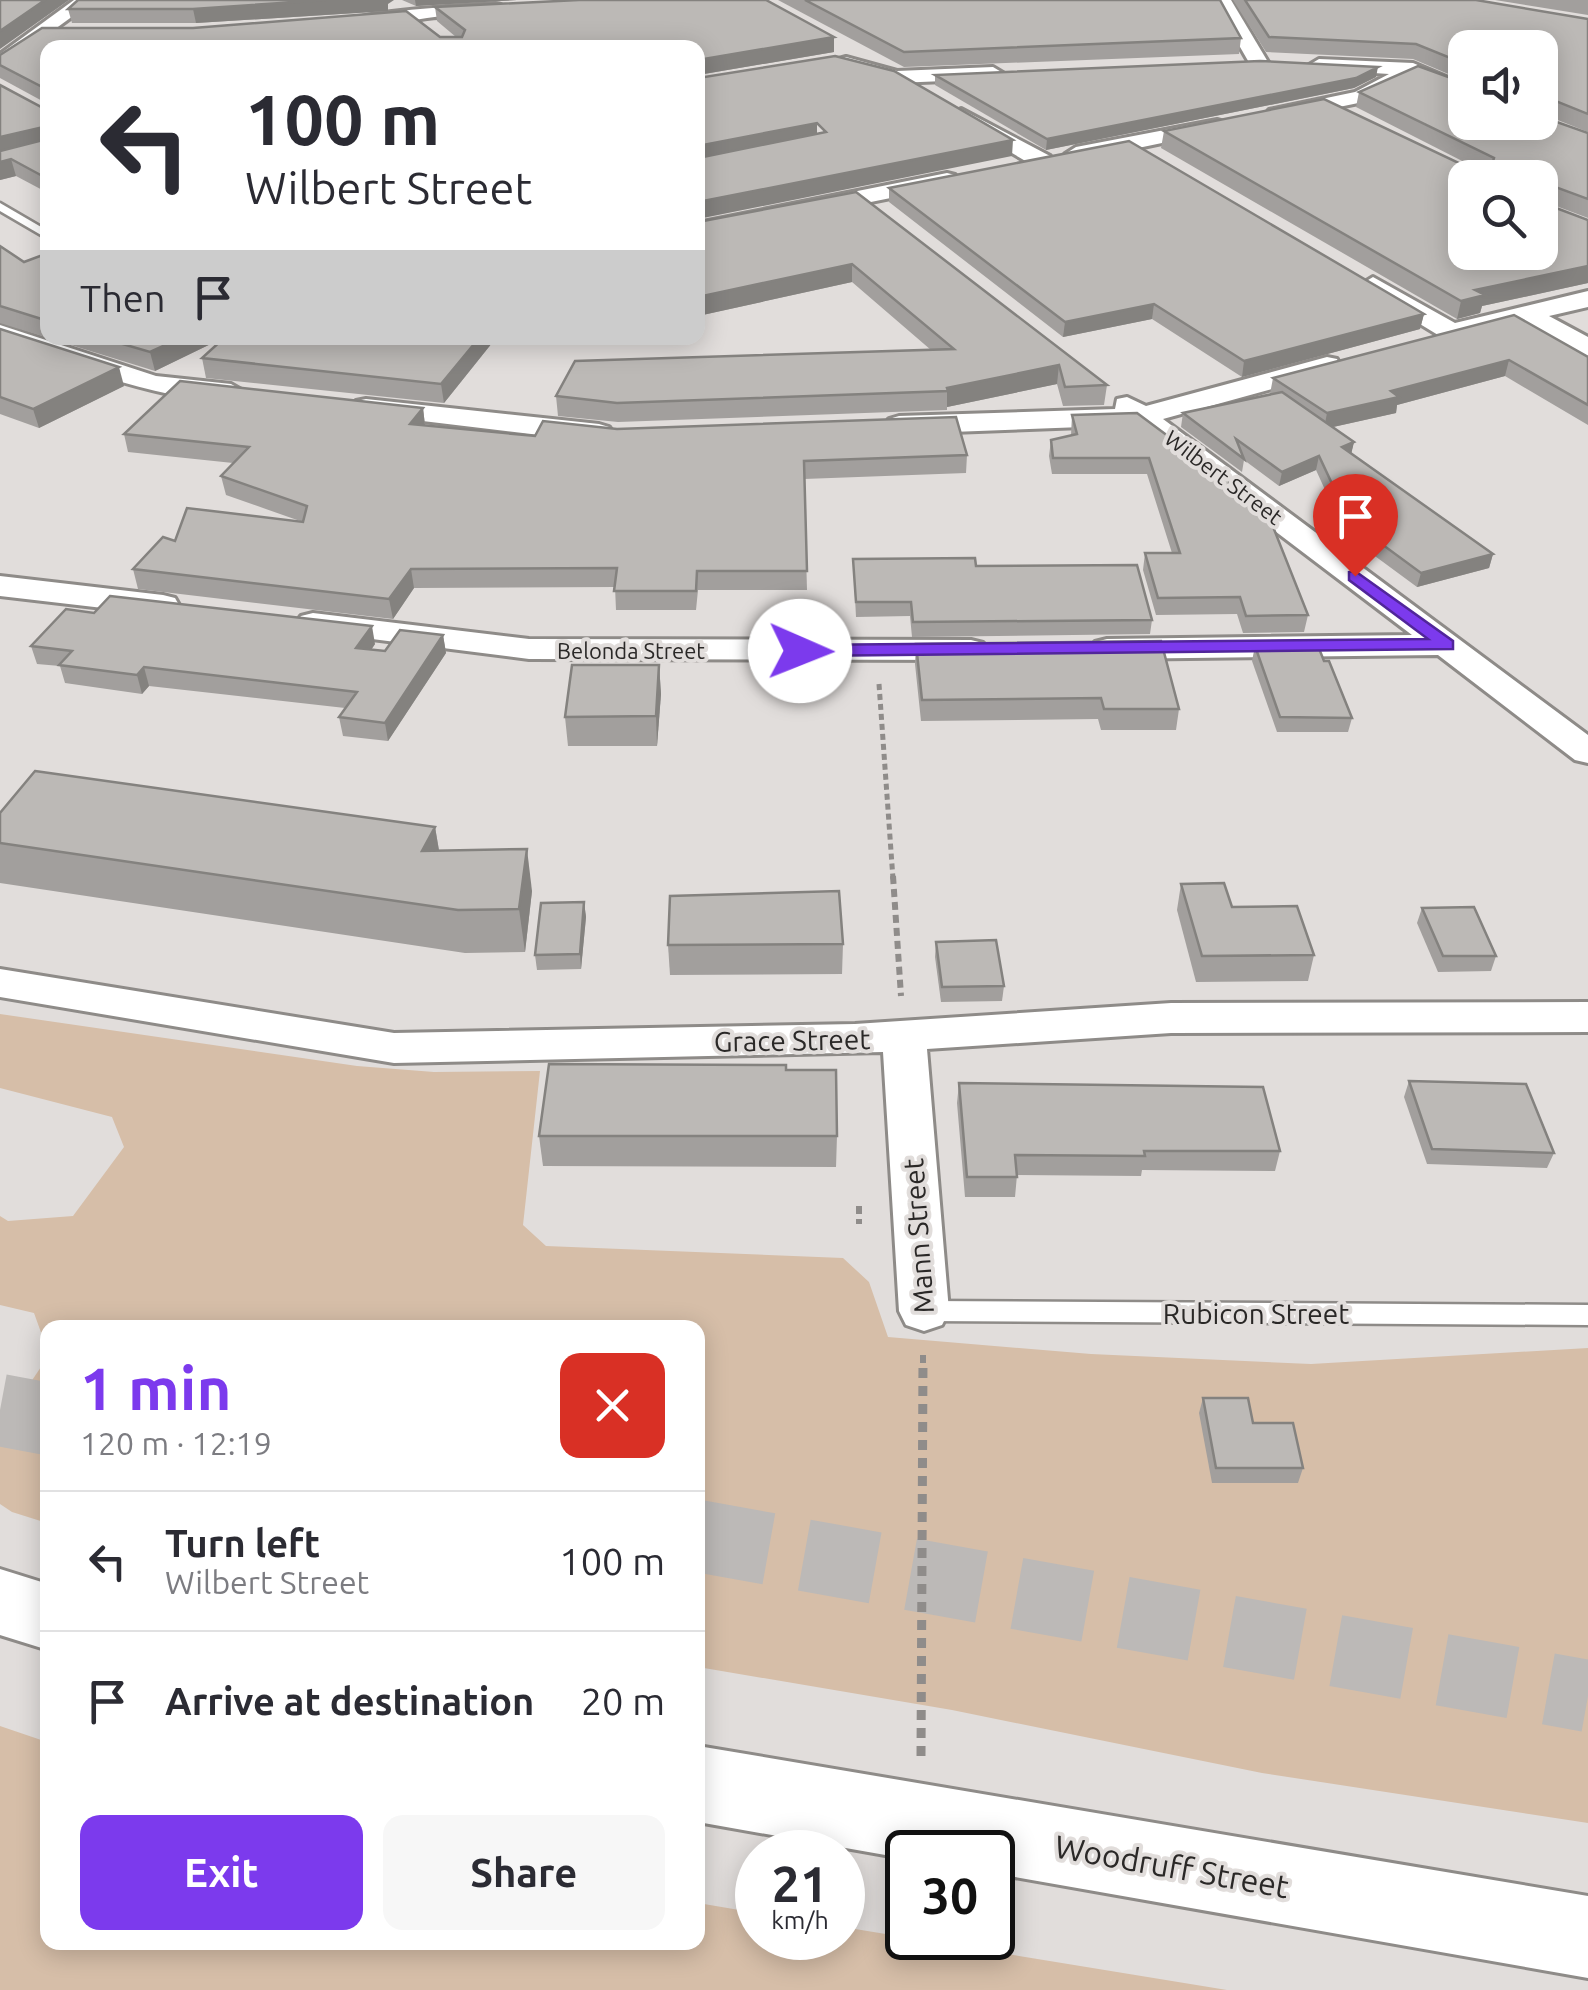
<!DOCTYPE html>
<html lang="en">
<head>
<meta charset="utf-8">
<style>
  :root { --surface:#fff; --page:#f7f7f7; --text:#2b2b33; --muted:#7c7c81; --line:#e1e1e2; --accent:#7c3aed }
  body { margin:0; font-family:Ubuntu,sans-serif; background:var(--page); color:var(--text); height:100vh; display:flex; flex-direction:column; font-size:38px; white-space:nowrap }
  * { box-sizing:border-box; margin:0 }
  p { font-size:32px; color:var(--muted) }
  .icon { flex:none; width:55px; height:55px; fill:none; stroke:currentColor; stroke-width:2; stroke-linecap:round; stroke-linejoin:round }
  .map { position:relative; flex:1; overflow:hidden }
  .sheet { position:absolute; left:40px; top:1320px; width:665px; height:630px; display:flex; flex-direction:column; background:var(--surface); border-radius:20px; box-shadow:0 5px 25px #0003 }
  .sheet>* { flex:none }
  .banner { position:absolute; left:40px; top:40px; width:665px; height:305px; border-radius:20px; box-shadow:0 5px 25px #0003; background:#fff; color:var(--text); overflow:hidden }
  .tools { position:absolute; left:1448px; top:30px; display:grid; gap:20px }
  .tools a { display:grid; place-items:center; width:110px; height:110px; border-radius:20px; background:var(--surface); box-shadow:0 5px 25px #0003; font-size:50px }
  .speed { position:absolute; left:735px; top:1830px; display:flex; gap:20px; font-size:50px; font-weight:700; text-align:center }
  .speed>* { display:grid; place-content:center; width:130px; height:130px; border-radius:50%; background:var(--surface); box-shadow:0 5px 25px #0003; line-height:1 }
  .speed small { font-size:25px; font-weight:400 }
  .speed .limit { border:5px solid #111; border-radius:15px; background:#fff; color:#111 }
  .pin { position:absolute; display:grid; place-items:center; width:85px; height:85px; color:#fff; margin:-102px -42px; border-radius:50% 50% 50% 0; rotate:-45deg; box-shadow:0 0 10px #0007 }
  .pin .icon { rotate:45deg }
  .me { position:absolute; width:110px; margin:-55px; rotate:91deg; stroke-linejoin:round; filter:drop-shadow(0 0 8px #0008) }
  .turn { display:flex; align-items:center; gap:35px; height:210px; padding:0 40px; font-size:45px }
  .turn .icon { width:130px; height:130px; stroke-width:2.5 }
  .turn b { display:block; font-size:70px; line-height:85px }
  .then { display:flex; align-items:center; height:95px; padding:0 40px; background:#0003; gap:20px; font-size:38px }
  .round { display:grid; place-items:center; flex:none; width:105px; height:105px; border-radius:20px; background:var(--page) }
  .summary { display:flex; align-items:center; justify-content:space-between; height:170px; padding:0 40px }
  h1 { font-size:60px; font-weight:700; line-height:75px; color:var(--accent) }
  .action { display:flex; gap:20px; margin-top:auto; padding:20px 40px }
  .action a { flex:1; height:115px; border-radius:20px; background:var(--accent); color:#fff; font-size:40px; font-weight:700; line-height:115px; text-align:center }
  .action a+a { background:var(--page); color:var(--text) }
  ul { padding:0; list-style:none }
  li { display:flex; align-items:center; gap:30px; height:140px; padding:0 40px; border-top:2px solid var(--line) }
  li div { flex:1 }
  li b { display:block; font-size:38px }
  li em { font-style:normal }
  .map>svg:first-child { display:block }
  .green { fill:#d6bea8 }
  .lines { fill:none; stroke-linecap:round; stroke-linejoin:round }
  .tertiary-tunnel { stroke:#bcb9b7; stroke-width:72; stroke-dasharray:72 36; stroke-linecap:butt }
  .service-casing { stroke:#8e8b88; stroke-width:5 }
  .minor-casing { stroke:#8e8b88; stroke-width:6 }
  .tertiary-casing { stroke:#8e8b88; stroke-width:6 }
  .path-far2 { stroke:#8f8c8a; stroke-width:5; stroke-dasharray:6 4; stroke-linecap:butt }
  .path-far1 { stroke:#8f8c8a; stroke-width:6; stroke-dasharray:8 5; stroke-linecap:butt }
  .path { stroke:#8f8c8a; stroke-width:9; stroke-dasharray:10 8; stroke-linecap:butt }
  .service { fill:#fff; fill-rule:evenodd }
  .minor { fill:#fff; fill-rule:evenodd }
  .tertiary { fill:#fff; fill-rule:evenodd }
  .wall { fill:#a29f9d }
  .shaded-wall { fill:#84827f }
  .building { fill:#bcb9b6; stroke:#84827f; stroke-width:2.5; fill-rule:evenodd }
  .route { fill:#7c3aed; stroke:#51269a; stroke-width:2.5 }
  .labels { text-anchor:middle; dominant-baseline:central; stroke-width:8; stroke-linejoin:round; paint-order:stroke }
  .far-street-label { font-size:22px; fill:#2a2827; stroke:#e1dddb }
  .street-label { font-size:28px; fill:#2a2827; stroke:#e1dddb }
  .near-street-label { font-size:32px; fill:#2a2827; stroke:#e1dddb }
</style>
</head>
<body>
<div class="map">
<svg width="1588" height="1990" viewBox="0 0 1588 1990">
  <rect width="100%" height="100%" fill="#e1dddb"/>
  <g class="green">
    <path d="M0,1014L357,1066L434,1072L540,1071L523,1225L546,1246L843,1258L869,1282L888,1337L1091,1354L1311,1364L1588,1348V1823L1262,1773L952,1710L698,1667V1328H48L47,1349L34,1313L0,1305V1216L8,1221L73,1216L124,1147L112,1117L0,1088Z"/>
    <path d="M47,1358V1523L12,1512L0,1504V1428Z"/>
    <path d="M0,1726L47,1742L48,1942H698V1903L757,1913L758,1938H842L843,1927L1227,1990H0Z"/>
  </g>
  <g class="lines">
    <g class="tertiary-tunnel">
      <path d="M0,1410L48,1419"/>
      <path d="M698,1536L1588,1696"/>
    </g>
    <g class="service-casing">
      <g id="service">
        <path d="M0,203L48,231V239L0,211Z"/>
        <path d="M926,1301L1588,1305V1325L926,1321L918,1318L914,1311L918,1304Z"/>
      </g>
    </g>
    <g class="minor-casing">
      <g id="minor">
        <path d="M74,0H95L0,69V54Z"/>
        <path d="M1213,0H1231L1268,62L1265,66H1251Z"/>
        <path d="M495,4L501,5V13C477,18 452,14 427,18C404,21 367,37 348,22C361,11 471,5 495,4Z"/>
        <path d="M846,57L897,71L993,67L1003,73L993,79L896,83L839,67V59Z"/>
        <path d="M1319,59L1413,63L1465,85V98L1414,77L1368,101L1276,120L1269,118L1266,114L1269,110L1355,92L1389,74L1312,69L1309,65Z"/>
        <path d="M961,109L1050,156L1053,161L1042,168L1034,166L954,119L951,115Z"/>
        <path d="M1217,120L1224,122L1228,126L1224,130L1076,161L1065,154L1076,147Z"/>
        <path d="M947,173L955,175L958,180L955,185L698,237V223Z"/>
        <path d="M1373,277L1455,323L1588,291V307L1549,316L1588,337V356L1522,322L1452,340L1443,338L1364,290L1360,285Z"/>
        <path d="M0,325L156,376L231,384L245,392C220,424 38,354 0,342Z"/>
        <path d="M1327,357L1337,359L1340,365L1337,371L1163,419L1588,735V763L1575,760L1438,655L1107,659L1095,656L1090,649L1095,642L1107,639L1412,635L1135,425L899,434L889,431L885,425L889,419L899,416L1115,409L1117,399L1127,397L1146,406Z"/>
        <path d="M366,399L599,424L609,427L613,433L609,439L599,442L356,413L352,407L356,401Z"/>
        <path d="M0,576L163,595L175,598L179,605L175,612L163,615L0,596Z"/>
        <path d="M313,613L529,639L971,640L983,643L988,650L983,657L971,660L529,659L301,630L296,623L301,616Z"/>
        <path d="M0,969L394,1033L855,1024L1171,1003L1588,1002V1032L1171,1033L927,1049L949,1311L942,1325L924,1331L906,1325L899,1311L883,1052L394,1063L0,997Z"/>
      </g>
    </g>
    <g class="tertiary-casing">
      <g id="tertiary">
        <path d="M0,1569L48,1584V1650L0,1635Z"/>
        <path d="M698,1746L1588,1896V1978L992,1873V1852H908V1859L698,1822Z"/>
      </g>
    </g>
    <path class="path-far2" d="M879,684L893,879"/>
    <g class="path-far1">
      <path d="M893,876L901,996"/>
      <path d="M859,1206V1224"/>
      <path d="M923,1363V1354"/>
    </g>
    <path class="path" d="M921,1756L923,1360"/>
    <use href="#service" class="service"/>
    <use href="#minor" class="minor"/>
    <use href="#tertiary" class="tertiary"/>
  </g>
  <g class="wall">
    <path d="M402,0H517L416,6Z"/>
    <path d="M579,0H766L834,37V52L698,75V48H48V193L16,176L0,180V85L47,110L46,103L0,78V55L42,28H193L406,11L440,37H456L437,21L435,7Z"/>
    <path d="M778,0H1220L1241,38L1239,54L904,67Z"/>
    <path d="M1233,0H1476L1588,19V132L1540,113V48H1465V81L1413,59L1266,52Z"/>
    <path d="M1495,0H1588V15Z"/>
    <path d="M388,4V11L196,23H72L68,9Z"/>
    <path d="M935,75L1376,77L1354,88L1046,150L935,85Z"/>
    <path d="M1359,92L1465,122L1588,133V218L1543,201V203L1588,220V283L1482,306L1480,313L1457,319L1161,148L1164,131L1467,167H1474L1356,107Z"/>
    <path d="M889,188L1424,314L1420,329L1242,377L1152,319L1063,337L889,202Z"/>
    <path d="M856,192L1107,385L1104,405L1063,406L1057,384L947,407V410L618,422L558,416L556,396L931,350L852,282L698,316V222Z"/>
    <path d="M0,246L24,262L48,253V338H223L155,371L0,323Z"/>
    <path d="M1514,315L1588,357V425L1505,376L1397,405L1396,413L1333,427L1354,442L1351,453L1493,554L1489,568L1417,587L1345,534L1316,470L1279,486L1244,460L1242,472L1181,427L1183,413L1270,394L1273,378Z"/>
    <path d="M0,329L124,386L39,428L0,414Z"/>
    <path d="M496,338L444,403L206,378L202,358Z"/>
    <path d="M423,408L425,425L535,436L617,429L967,455L966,473L804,479L807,590H698L696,610H616L615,587L414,588L393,619L138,589L133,569L175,541L300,521L226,495L221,476L233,463L128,452L124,434Z"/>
    <path d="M1137,413L1308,615L1304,632L1243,633L1237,614L1156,615L1143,570L1145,553H1172L1147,474H1052L1049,456L1051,440L1071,435L1072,415Z"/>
    <path d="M853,559L976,566L1152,620L1150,634L912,637L910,616L856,617Z"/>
    <path d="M443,635L446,653L388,741L343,736L339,717L345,708L149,686L142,694L65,683L60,666L37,664L31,646L375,644L371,650L385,651Z"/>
    <path d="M916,644L1179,709L1176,730H1101L1098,719L921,721L915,664Z"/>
    <path d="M1255,646L1324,661L1352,718L1348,732H1277L1252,661Z"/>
    <path d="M659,665L661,694L657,746H568L565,717Z"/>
    <path d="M0,813L435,827L439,850L532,891L525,952L465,953L0,883Z"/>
    <path d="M1181,884L1314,955L1308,981L1196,982L1177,910Z"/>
    <path d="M584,902L586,917L581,969L537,970L535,955Z"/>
    <path d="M1422,908L1496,956L1491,971L1438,972L1417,923Z"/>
    <path d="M936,942L1004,986L1002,1001L941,1002L935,957Z"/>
    <path d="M843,944L842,974L670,975L668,945Z"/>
    <path d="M786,1070L837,1136L836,1167L543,1166L539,1136Z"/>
    <path d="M1409,1081L1554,1153L1547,1168L1427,1164L1404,1097Z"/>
    <path d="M959,1083L1280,1151L1275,1171L1142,1170L1141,1176L1017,1175L1015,1197H965L957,1103Z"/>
    <path d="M1203,1398L1253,1423L1303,1468L1298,1483H1212L1199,1413Z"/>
  </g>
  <g class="shaded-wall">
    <path d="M45,0H69L0,49V31Z"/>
    <path d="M326,0H394L388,4V11L196,23L193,9Z"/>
    <path d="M415,0H517L416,6Z"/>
    <path d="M834,37V52L698,75V60Z"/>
    <path d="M1378,67L1376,77L1354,88L1046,150L1047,139Z"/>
    <path d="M1546,97L1541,113H1540V100Z"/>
    <path d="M817,123V139L698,163V146Z"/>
    <path d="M43,127L47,143L0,155V137Z"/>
    <path d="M1013,140L1012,156L698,219V202Z"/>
    <path d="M11,159L16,176L0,180V162Z"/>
    <path d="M852,264V282L698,316V297Z"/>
    <path d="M1588,266V283L1482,306L1480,313L1457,319L1461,301L1475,290Z"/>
    <path d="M1154,304L1152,319L1063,337L1065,322Z"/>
    <path d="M1424,314L1420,329L1242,377L1244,361Z"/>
    <path d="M181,338H223L155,371L150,352Z"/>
    <path d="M479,338H496L444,403L441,384Z"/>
    <path d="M1509,360L1505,376L1397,405L1396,413L1324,429L1327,413L1391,391Z"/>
    <path d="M1059,365L1057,384L947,407V388Z"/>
    <path d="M119,367L124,386L39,428L33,409Z"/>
    <path d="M423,408L425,426L410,424Z"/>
    <path d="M1354,442L1351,455L1342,447Z"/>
    <path d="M1319,456L1316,470L1279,486L1282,472Z"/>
    <path d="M1493,554L1489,568L1417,587L1421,573Z"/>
    <path d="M411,569L414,588L393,619L389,599Z"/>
    <path d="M372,626L375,644L360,666L356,648Z"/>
    <path d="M443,635L446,653L388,741L385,723Z"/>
    <path d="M659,665L661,694L657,746L656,716Z"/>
    <path d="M144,667L149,686L142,694L137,675Z"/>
    <path d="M435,827L442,869L422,851Z"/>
    <path d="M527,849L532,891L525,952L519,909Z"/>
    <path d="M584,902L586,917L581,969L580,954Z"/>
  </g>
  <g class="building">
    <path d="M0,0H45L0,31Z"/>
    <path d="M78,0H326L193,9H68Z"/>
    <path d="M579,0H766L834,37L698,60V48H48V179L11,159L0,162V151L47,139V131L43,127L0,137V85L47,110L46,89L0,65V55L42,28H193L406,11L440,37H462L465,30L435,7Z"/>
    <path d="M805,0H1220L1241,38L904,52Z"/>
    <path d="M1245,0H1476L1588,19V114L1546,97L1540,100V48H1465V64L1416,44L1269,37Z"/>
    <path d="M835,56L894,71L1013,140L698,202V158L826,132L817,123L698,146V78Z"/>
    <path d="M1260,61L1378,67L1356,78L1047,139L935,75Z"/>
    <path d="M1418,66L1465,83V122H1540V116L1588,133V199L1542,182L1543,203L1588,220V266L1475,290L1485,295L1461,301L1164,131L1324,99L1467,167L1492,165L1494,158L1359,92ZM1465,178H1540V252H1465Z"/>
    <path d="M1129,141L1424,314L1244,361L1154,304L1065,322L889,188Z"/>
    <path d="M856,192L1107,385L1065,387L1059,365L947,388L948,391L617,403L556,396L575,361L954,349L852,264L698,297V222Z"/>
    <path d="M0,246L24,262L48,253V321L0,306Z"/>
    <path d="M1514,315L1588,357V405L1509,360L1391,391L1399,397L1327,413L1273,378Z"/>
    <path d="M0,329L119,367L33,409L0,397Z"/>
    <path d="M102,338H181L150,352Z"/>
    <path d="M224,338H479L441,384L202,358Z"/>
    <path d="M180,381L423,408L410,424L535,436L543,421L617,429L956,417L967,455L804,461L807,571H697L696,591H614L617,568L411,569L389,599L133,569L163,537L175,541L187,508L303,522L307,506L221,476L249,447L124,434Z"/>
    <path d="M1282,392L1354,442L1342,447L1493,554L1421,573L1349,520L1319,456L1282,472L1236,439L1244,459L1183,413Z"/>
    <path d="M1137,413L1266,509L1308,615L1246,616L1240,597L1158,598L1145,553H1180L1149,458H1053L1051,440L1077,434L1072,415Z"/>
    <path d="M975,558L976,566L1137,565L1152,620L913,622L911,602H856L853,559Z"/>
    <path d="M110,596L372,626L356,648L385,651L400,630L443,635L385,723L339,717L357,692L144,667L137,675L59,665L72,651L31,646L66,609L94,613Z"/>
    <path d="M1161,641L1179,709H1104L1101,698L922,700L916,644Z"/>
    <path d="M1255,646H1318L1324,661H1329L1352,718L1280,717Z"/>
    <path d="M572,665H659L656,716L565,717Z"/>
    <path d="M35,771L435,827L422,851L527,849L519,909L458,910L0,843V813Z"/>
    <path d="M1224,883L1232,907L1297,906L1314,955L1202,956L1181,884Z"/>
    <path d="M839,891L843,944L668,945L670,896Z"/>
    <path d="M584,902L580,954L535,955L541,903Z"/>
    <path d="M1474,907L1496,956H1443L1422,908Z"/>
    <path d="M996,940L1004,986L942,987L936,942Z"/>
    <path d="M549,1064L786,1065V1070H836L837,1136H539Z"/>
    <path d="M1409,1081L1526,1084L1554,1153L1432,1149Z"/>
    <path d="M959,1083L1263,1087L1280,1151H1144L1145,1156L1015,1155L1017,1177H967Z"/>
    <path d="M1203,1398H1248L1253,1423H1293L1303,1468H1216Z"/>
  </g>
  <path class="route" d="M1355,571L1453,641V649L800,656L791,651L800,645L1428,639L1349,580V572Z"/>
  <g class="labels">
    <g class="far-street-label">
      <text transform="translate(1224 477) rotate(37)">Wilbert Street</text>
      <text x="631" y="650">Belonda Street</text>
    </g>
    <g class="street-label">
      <text transform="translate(792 1040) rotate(-1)">Grace Street</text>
      <text transform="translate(918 1236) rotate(-94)">Mann Street</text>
      <text x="1256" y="1313">Rubicon Street</text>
    </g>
    <g class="near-street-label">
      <text transform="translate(1172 1866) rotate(10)">Woodruff Street</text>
    </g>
  </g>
</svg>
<div class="tools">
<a><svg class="icon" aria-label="sound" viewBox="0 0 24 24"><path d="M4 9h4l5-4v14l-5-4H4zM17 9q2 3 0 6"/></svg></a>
<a><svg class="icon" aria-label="search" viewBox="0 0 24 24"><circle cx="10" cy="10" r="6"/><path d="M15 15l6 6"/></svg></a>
</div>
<div class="speed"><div>21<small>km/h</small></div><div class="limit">30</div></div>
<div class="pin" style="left:1355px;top:576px;background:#d93025"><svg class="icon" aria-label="arrive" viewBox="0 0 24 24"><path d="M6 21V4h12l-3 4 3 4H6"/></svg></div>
<svg class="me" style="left:800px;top:651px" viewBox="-20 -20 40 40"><circle r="19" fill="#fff"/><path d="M0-13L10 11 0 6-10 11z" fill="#7c3aed"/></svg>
<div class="banner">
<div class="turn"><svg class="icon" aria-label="left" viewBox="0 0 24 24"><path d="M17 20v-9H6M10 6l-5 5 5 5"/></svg><div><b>100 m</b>Wilbert Street</div></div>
<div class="then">Then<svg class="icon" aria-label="arrive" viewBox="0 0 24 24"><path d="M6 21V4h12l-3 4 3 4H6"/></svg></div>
</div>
<section class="sheet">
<div class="summary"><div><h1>1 min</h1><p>120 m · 12:19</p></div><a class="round" style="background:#d93025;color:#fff"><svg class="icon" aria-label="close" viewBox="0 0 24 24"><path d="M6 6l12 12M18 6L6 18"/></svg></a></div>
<ul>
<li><svg class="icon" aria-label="left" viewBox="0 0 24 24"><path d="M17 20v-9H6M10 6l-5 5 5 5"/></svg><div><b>Turn left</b><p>Wilbert Street</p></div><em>100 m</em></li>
<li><svg class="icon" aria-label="arrive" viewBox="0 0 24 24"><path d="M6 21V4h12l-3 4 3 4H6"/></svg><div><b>Arrive at destination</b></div><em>20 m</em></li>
</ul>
<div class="action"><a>Exit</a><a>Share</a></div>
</section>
</div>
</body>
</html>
